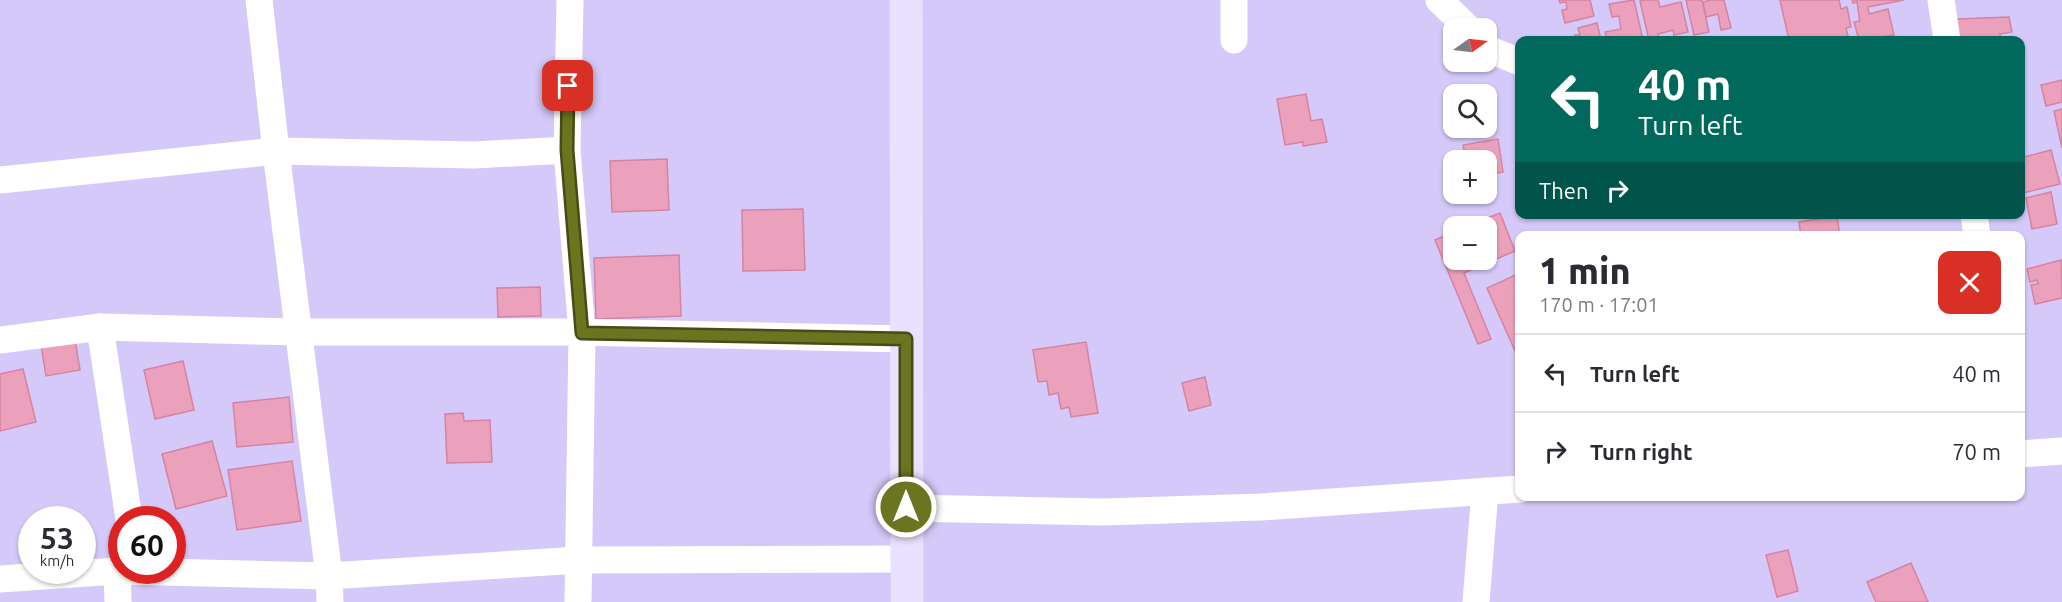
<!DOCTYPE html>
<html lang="en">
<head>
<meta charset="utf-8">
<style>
  :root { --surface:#fff; --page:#f7f7f7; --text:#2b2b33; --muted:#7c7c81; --line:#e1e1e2 }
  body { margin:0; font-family:Ubuntu,sans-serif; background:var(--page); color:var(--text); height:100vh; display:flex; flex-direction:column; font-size:22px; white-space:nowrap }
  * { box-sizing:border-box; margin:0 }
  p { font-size:20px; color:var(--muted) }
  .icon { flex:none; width:33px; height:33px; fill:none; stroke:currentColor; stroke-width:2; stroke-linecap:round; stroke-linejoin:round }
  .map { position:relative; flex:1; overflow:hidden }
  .sheet { position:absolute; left:1515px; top:231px; width:510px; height:270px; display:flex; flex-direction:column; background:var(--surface); border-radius:12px; box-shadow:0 2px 4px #0004 }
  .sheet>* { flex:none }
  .banner { position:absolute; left:1515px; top:36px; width:510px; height:183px; border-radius:12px; box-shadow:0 2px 4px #0004; background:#00695c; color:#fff; overflow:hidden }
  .needle { width:39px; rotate:76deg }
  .buttons { position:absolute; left:1443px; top:18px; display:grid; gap:12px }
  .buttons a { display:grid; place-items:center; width:54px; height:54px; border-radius:12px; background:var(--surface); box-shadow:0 2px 4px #0004; font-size:30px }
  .speed { position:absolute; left:18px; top:506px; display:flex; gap:12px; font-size:30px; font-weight:700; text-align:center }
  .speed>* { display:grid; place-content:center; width:78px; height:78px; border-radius:50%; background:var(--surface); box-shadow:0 2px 4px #0004; line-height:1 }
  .speed small { font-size:15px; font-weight:400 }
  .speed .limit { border:9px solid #d22; background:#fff; color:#111 }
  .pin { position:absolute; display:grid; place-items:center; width:51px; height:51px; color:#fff; margin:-26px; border-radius:12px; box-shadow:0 3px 9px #0006 }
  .me { position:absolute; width:66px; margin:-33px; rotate:0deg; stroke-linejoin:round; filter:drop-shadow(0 0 4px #0008) }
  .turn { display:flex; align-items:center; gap:21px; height:126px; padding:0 24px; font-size:27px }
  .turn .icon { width:78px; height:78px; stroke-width:2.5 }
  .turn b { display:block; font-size:42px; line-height:51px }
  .then { display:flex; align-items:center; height:57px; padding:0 24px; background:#0003; gap:12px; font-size:22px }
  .round { display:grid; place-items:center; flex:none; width:63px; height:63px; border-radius:12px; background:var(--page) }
  .overview { display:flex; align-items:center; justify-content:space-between; height:102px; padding:0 24px }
  h1 { font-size:36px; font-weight:800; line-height:45px }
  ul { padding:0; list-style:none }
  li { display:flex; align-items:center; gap:18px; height:78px; padding:0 24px; border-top:2px solid var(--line) }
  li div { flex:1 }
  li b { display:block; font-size:22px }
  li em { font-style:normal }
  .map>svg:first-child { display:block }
  .building { fill:#eba1bc; stroke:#d683a3; stroke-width:1.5 }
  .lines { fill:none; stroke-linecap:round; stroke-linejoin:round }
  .minor { stroke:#fff; stroke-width:27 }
  .primary { stroke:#e8e1ff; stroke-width:33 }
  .route-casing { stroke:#464c14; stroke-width:15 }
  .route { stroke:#6b751f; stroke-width:10 }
</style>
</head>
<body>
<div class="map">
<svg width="2062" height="602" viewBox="0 0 2062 602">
  <rect width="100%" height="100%" fill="#d4c9f8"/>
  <g class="building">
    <path d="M1559,0H1590L1594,16L1565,23L1562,10L1567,9L1566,2L1560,3Z"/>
    <path d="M1634,0L1643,40H1607L1605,32L1621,29L1619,16L1612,17L1609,4Z"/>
    <path d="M1645,0H1658L1660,7L1681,2L1688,32L1674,35L1673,30L1666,32L1658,34L1659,40H1649L1640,1Z"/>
    <path d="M1686,0H1702L1709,32L1694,35Z"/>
    <path d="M1711,0H1724L1731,28L1721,30L1718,14L1706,17L1703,2Z"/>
    <path d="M1780,0H1839L1841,9L1847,7L1851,27L1846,28L1849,40H1789Z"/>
    <path d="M1852,0H1904L1868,7L1869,14L1888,9L1894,35L1859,40L1854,22L1860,21L1859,16L1857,2L1853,3Z"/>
    <path d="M2009,17L2012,32L2000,34L2001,40H1960L1956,19Z"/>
    <path d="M1597,23L1601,40H1576L1575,35H1580L1578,28Z"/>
    <path d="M2062,80V102L2046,106L2041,85Z"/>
    <path d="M1306,94L1311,121L1322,119L1327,142L1303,146V142L1285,145L1277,99Z"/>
    <path d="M2062,109V148L2054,111Z"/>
    <path d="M1498,139L1503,172L1486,175V160H1466L1463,145Z"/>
    <path d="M2051,150L2060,184L2023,193L2020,182V158Z"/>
    <path d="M667,159L669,210L612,212L610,161Z"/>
    <path d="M2051,192L2057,224L2032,229L2026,198Z"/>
    <path d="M803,209L805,270L743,271L742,210Z"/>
    <path d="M1500,213L1515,251L1464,273L1491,339L1478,344L1435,240L1454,232V260H1486V226H1467Z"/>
    <path d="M1837,216L1840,236H1801L1799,222Z"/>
    <path d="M679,255L681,316L596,319L594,258Z"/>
    <path d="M2061,260L2062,298L2035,304L2031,285L2038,284L2037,280L2030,282L2027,269Z"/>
    <path d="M1520,273V362L1487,288Z"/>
    <path d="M540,287L541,316L498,317L497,288Z"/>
    <path d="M75,340L80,370L46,376L41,345Z"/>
    <path d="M1086,342L1098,413L1071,417L1069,407L1061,409L1058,393L1049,395L1047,381L1038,382L1033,350Z"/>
    <path d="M183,361L194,410L155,419L144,370Z"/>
    <path d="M23,369L36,422L0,431V374Z"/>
    <path d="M1205,377L1211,405L1189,411L1182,383Z"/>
    <path d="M289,397L293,442L237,447L233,403Z"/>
    <path d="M463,413L464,421L490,420L492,462L447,463L445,414Z"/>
    <path d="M212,441L227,496L176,509L162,454Z"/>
    <path d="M292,461L301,521L237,530L228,470Z"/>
    <path d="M1788,550L1798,591L1777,597L1766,555Z"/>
    <path d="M1911,563L1928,602H1876L1867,582Z"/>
  </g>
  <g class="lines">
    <g class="minor">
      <path d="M259,0L276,151L329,576L330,602"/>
      <path d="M1234,0V40"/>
      <path d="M1439,0L1468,28"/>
      <path d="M1941,0L1947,40"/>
      <path d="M1486,47L1490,50L1520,62"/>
      <path d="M567,150L582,333L578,602"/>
      <path d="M0,180L276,151L474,155L567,150L570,0"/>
      <path d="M1974,214L1977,236"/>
      <path d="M100,327L129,519"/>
      <path d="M0,340L100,327L298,332H573L906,339"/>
      <path d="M2020,454L2062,451"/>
      <path d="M906,508L1103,512L1261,507L1520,489"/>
      <path d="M117,571L118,602"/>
      <path d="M0,579L117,571L329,576L580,560L906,559"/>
      <path d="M1476,602L1485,491"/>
    </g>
    <path class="primary" d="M906,0L907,602"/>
  </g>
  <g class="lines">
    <g class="route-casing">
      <path id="route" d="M568,86L567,150L582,333L906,339V507"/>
    </g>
    <use href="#route" class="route"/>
  </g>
</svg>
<div class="buttons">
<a><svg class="needle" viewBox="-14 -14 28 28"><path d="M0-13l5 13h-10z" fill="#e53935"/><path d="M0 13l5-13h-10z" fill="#7c7c81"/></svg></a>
<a><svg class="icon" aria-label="search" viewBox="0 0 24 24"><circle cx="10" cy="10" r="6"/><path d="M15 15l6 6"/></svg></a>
<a>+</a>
<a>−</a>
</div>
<div class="speed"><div>53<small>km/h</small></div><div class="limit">60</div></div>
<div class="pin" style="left:568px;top:86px;background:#d93025"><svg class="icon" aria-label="arrive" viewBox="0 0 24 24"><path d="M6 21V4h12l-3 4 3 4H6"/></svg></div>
<svg class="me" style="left:906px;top:507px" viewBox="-20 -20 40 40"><circle r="17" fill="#6b751f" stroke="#fff" stroke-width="3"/><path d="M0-11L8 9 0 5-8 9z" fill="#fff"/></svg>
<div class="banner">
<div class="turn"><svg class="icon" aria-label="left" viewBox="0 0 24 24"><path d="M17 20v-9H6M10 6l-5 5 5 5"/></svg><div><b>40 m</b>Turn left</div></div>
<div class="then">Then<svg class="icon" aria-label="right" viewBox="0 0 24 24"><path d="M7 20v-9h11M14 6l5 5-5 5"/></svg></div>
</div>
<section class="sheet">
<div class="overview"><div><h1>1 min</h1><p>170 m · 17:01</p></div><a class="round" style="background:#d93025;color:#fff"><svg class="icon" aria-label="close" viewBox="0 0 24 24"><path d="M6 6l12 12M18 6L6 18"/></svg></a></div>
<ul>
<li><svg class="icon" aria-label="left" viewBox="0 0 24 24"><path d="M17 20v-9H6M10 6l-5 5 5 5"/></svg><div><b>Turn left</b></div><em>40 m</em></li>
<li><svg class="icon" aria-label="right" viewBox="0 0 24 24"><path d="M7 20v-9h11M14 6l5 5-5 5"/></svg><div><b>Turn right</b></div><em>70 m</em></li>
</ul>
</section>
</div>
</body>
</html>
